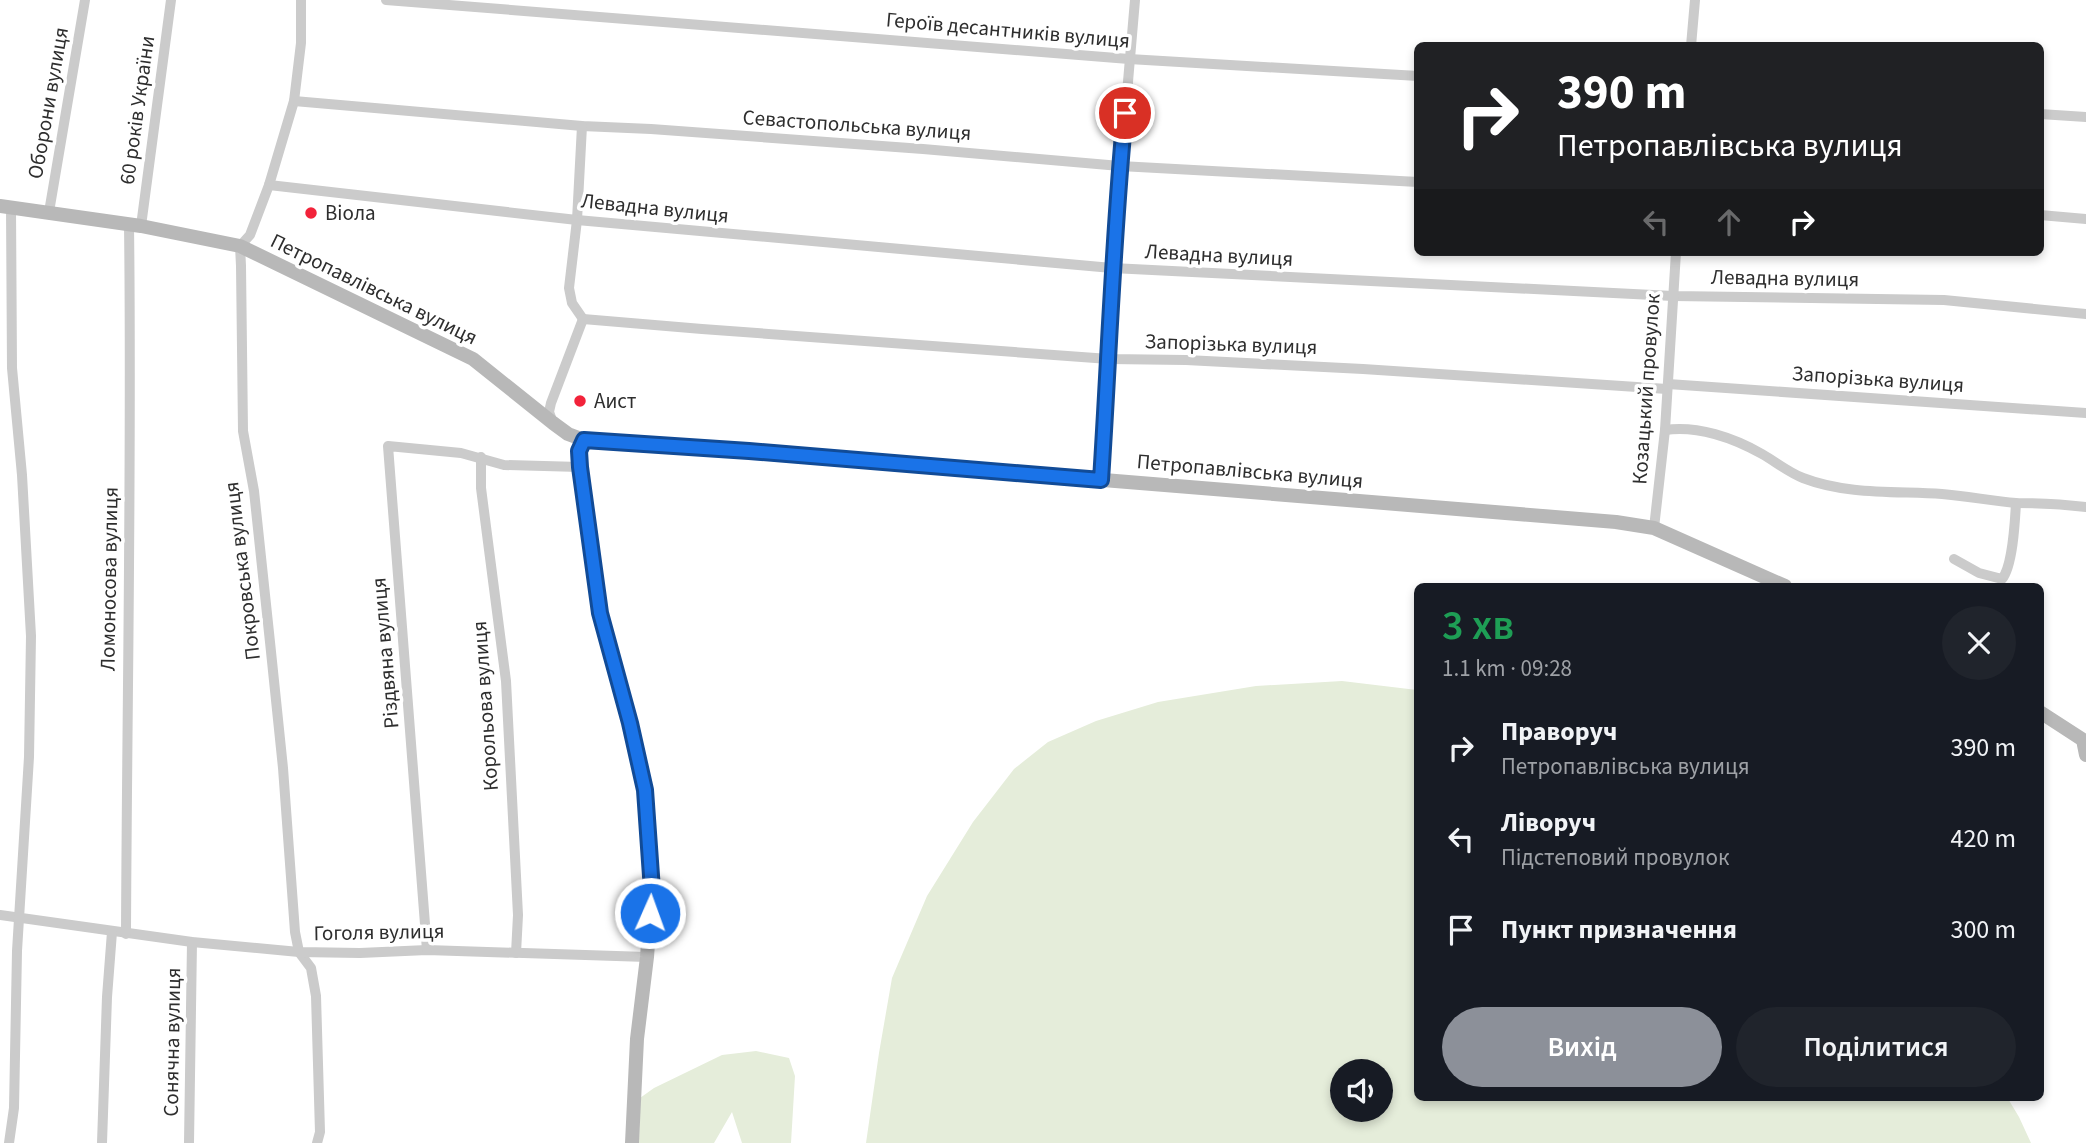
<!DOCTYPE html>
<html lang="uk">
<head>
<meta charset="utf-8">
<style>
  :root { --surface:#171b24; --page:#20242c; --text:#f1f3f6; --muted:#9ea1a6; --accent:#8c9099 }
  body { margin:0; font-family:"Source Sans 3",sans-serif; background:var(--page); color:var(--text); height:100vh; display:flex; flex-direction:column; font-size:26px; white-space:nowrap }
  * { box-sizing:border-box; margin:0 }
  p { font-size:23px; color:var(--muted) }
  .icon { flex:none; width:38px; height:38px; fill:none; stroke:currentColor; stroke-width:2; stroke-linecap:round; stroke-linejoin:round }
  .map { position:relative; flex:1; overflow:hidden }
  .drawer { position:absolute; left:1414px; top:583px; width:630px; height:518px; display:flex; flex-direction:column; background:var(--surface); border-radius:10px; box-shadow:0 4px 10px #0003 }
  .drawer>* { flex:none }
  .top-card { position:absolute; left:1414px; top:42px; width:630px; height:214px; border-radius:10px; box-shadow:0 4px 10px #0003; background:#202124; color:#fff; overflow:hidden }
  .controls { position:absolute; left:1330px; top:1059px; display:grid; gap:14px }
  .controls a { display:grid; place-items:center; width:63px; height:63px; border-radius:50%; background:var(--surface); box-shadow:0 4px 10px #0003; font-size:35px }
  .pin { position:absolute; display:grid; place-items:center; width:60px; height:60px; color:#fff; margin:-30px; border:4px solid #fff; border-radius:50%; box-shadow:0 2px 7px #0007 }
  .me { position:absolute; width:77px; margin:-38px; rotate:2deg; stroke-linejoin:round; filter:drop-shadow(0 0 5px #0008) }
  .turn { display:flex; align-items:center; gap:24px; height:147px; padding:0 28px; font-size:32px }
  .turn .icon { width:91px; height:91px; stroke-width:2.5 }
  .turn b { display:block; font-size:49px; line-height:60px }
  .lanes { display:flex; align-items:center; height:66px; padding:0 28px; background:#0003; justify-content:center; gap:35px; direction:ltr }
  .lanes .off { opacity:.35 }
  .round { display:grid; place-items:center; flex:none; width:74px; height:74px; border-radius:37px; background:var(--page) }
  .summary { display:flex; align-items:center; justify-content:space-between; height:119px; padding:0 28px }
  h1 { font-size:42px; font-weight:600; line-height:52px; color:#1e9e55 }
  .primary-button { display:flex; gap:14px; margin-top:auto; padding:14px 28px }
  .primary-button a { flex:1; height:80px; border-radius:42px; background:var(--accent); color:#fff; font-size:28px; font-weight:600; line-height:80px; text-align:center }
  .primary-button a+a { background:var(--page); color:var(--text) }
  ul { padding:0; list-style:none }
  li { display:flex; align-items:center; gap:21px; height:91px; padding:0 28px }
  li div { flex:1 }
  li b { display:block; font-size:26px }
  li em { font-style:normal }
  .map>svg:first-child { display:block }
  .green { fill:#e5edda; fill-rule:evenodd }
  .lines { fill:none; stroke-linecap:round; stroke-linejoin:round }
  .street { stroke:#cbcbcb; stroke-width:10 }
  .secondary { stroke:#b8b8b8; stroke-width:14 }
  .route-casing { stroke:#114b97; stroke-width:18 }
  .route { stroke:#1a73e8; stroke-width:12 }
  .poi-dot { fill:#f2233a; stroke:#fff; stroke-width:2.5 }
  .labels { text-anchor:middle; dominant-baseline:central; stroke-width:7; stroke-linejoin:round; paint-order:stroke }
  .street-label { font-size:21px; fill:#2e2e2e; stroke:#fff }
  .poi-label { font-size:21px; fill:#2e2e2e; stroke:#fff; text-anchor:start }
</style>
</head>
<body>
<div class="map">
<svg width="2086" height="1143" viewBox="0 0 2086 1143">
  <rect width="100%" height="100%" fill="#fff"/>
  <g class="green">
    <path d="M1342,681L1417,690L1418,1097H2007L2019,1117L2031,1143H866L879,1053L892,978L927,896L973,822L1014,769L1048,742L1096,721L1158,702L1256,686ZM1342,1071H1381V1110H1342Z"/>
    <path d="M756,1051L789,1058L795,1076L791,1143H742L732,1112L714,1143H639L640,1098L654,1088L722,1055Z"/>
  </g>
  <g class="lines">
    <g class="street">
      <path d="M301,0V43L294,101L269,185L250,235L240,246L241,266L243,431L254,491L270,642L283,768L295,932L299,952L311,968L316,996L320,1132L317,1143"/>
      <path d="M386,0L1129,59L1418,76"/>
      <path d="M1691,46L1695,0"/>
      <path d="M294,101L582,126L651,129L923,149L1120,166L1418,182"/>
      <path d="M2040,114L2086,117"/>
      <path d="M582,126L577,220L569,288L572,303L583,319"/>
      <path d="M269,185L577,220L1112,268L1673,296L1944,300L2086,314"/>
      <path d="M49,212L85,0"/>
      <path d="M2040,215L2086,219"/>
      <path d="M141,226L171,0"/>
      <path d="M583,319L702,329L1109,359L1186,360L1363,369L1667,389"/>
      <path d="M1668,384L2086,413"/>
      <path d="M553,423L549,412L551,403L583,319"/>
      <path d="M1665,430C1697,425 1734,438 1762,454C1776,462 1788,472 1803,478C1847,495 1896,491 1942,494C1967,496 1992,501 2016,503C2040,503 2062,504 2086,507"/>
      <path d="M481,457V488L506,681L518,915L516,953"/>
      <path d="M1101,480L1109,359L1112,268L1135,0"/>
      <path d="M1654,528L1665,430L1676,252"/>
      <path d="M1954,559L1979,573L2002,579C2013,566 2015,520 2016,503"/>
      <path d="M0,915L192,942L299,952L360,953L427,950L647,957"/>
      <path d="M126,934C127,697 132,461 129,225"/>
      <path d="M427,950L388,446L461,453L504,465L580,467"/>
      <path d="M9,1143L14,1108L17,951L29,757L31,636L22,475L12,368L11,208"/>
      <path d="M102,1143L107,997L112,932"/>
      <path d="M189,1143L192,942"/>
    </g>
    <g class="secondary">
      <path d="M0,206L141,226L240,246L473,359L553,423L568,434L584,440L749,451L1616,522L1654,528L1785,586"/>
      <path d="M584,440L579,451L580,467L600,613L630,723L645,790L649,836L652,890L647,957L637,1039L632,1143"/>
      <path d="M2040,712L2083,740L2086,755"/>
    </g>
  </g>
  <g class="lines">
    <g class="route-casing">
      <path id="route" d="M650,913L652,890L645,790L630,723L600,613L580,467L579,451L584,440L749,451L1101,480C1109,357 1113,235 1125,113"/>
    </g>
    <use href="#route" class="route"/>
  </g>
  <g class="poi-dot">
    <circle cx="311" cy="213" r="7"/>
    <circle cx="580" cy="401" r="7"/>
  </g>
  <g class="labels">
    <g class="street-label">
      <text transform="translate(1008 30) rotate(5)">Героїв десантників вулиця</text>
      <text transform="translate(48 103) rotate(-80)">Оборони вулиця</text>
      <text transform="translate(137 110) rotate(-82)">60 років України</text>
      <text transform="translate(857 125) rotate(4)">Севастопольська вулиця</text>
      <text transform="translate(655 208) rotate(6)">Левадна вулиця</text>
      <text transform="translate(1219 255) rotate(3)">Левадна вулиця</text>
      <text transform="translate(1785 278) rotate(1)">Левадна вулиця</text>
      <text transform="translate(374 289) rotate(26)">Петропавлівська вулиця</text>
      <text transform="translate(1231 344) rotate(2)">Запорізька вулиця</text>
      <text transform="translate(1878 379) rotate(4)">Запорізька вулиця</text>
      <text transform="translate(1646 389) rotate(-86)">Козацький провулок</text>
      <text transform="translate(1250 471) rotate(5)">Петропавлівська вулиця</text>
      <text transform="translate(242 571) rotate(-97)">Покровська вулиця</text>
      <text transform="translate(109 579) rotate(-89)">Ломоносова вулиця</text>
      <text transform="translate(385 653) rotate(-95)">Різдвяна вулиця</text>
      <text transform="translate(485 706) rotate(-94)">Корольова вулиця</text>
      <text transform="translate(379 932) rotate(-1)">Гоголя вулиця</text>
      <text transform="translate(172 1042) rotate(-89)">Сонячна вулиця</text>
    </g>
    <g class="poi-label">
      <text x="325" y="213">Віола</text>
      <text x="594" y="401">Аист</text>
    </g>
  </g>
</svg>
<div class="controls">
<a><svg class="icon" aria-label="sound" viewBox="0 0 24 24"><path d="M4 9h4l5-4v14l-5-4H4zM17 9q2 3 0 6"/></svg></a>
</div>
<div class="pin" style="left:1125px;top:113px;background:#d93025"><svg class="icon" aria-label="arrive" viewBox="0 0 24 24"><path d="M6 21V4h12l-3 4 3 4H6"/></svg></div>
<svg class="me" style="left:650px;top:913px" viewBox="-20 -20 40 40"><circle r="17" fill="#1a73e8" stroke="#fff" stroke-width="3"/><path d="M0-11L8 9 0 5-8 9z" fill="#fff"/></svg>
<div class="top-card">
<div class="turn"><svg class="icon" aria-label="right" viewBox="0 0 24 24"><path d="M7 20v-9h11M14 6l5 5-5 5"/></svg><div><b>390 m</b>Петропавлівська вулиця</div></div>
<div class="lanes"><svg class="icon off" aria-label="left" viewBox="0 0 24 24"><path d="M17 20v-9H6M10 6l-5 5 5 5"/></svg><svg class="icon off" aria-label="ahead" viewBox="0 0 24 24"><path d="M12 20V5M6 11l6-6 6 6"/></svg><svg class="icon" aria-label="right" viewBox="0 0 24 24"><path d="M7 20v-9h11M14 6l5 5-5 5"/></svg></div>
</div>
<section class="drawer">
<div class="summary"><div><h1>3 хв</h1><p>1.1 km · 09:28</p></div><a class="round"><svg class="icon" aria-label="close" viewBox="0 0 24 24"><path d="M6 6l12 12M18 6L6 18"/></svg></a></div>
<ul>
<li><svg class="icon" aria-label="right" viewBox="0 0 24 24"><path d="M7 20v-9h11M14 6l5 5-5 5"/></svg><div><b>Праворуч</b><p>Петропавлівська вулиця</p></div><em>390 m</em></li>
<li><svg class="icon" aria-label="left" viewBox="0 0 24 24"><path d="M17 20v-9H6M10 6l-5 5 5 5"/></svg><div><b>Ліворуч</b><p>Підстеповий провулок</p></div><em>420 m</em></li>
<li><svg class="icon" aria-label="arrive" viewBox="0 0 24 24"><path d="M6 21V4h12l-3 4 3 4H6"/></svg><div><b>Пункт призначення</b></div><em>300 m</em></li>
</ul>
<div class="primary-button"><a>Вихід</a><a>Поділитися</a></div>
</section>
</div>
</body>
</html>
